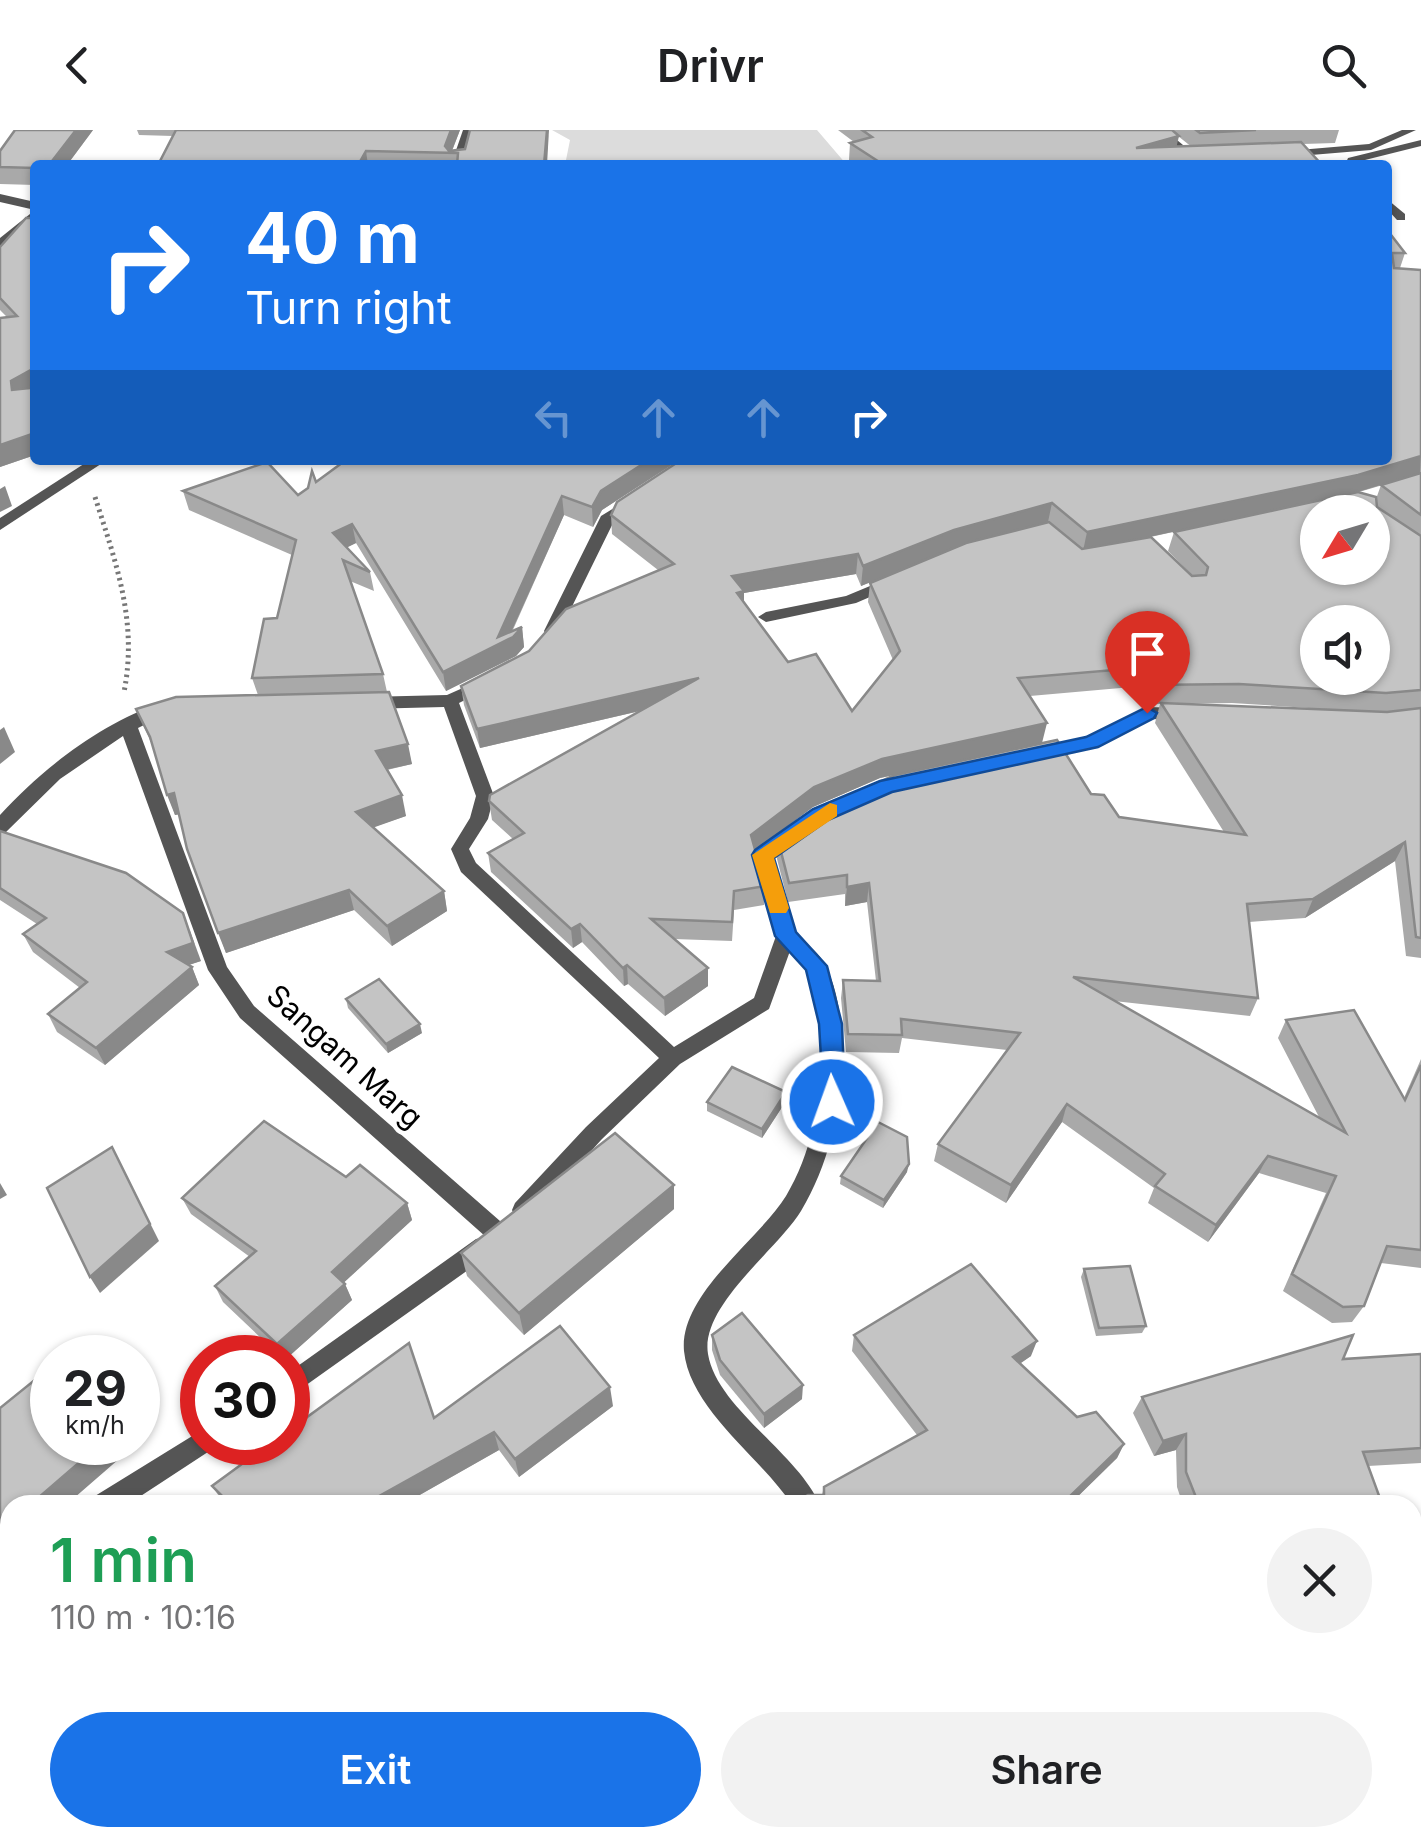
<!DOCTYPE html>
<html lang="en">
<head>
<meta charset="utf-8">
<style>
  :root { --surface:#fff; --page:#f2f2f2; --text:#202124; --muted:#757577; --accent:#1a73e8 }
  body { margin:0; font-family:Inter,sans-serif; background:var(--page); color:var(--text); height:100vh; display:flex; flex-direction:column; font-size:38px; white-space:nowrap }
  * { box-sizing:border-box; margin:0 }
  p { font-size:32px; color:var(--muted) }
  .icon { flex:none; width:55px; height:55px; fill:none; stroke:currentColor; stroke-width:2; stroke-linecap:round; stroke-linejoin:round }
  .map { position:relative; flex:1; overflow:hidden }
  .drawer { position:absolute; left:0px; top:1365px; width:1422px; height:352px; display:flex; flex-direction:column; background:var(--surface); border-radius:30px 30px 0 0; box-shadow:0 2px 8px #0004 }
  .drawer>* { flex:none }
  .top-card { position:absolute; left:30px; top:30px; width:1362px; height:305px; border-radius:10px; box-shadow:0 2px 8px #0004; background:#1a73e8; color:#fff; overflow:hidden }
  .needle { width:65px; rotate:232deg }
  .fabs { position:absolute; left:1300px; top:365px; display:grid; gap:20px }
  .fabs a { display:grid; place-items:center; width:90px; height:90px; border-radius:50%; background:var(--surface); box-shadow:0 2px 8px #0004; font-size:50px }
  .speed { position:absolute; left:30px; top:1205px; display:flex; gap:20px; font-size:50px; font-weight:700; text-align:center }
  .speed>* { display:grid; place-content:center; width:130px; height:130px; border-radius:50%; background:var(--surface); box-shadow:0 2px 8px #0004; line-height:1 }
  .speed small { font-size:25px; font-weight:400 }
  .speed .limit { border:15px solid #d22; background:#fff; color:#111 }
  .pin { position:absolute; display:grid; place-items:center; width:85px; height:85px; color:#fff; margin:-102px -42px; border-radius:50% 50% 50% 0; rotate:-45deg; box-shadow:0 0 10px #0007 }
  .pin .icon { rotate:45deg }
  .me { position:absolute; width:110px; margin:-55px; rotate:358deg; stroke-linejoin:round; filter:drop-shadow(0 0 8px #0008) }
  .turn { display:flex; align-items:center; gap:35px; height:210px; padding:0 50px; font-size:45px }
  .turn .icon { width:130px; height:130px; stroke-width:2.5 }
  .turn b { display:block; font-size:70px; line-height:85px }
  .lanes { display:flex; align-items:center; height:95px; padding:0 50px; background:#0003; justify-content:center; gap:50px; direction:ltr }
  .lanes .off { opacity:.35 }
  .round { display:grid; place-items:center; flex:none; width:105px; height:105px; border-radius:52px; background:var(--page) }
  .summary { display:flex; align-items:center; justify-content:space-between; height:170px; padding:0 50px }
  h1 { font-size:60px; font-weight:600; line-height:75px; color:#1e9e55 }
  .primary-button { display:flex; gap:20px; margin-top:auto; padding:20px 50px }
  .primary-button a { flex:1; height:115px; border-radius:60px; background:var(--accent); color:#fff; font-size:40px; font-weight:600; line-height:115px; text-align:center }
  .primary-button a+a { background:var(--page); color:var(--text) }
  header { display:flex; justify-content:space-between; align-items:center; height:130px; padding:0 50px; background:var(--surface); font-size:45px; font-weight:600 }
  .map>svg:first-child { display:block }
  .green { fill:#dcdcdc }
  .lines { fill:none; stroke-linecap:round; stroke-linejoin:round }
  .path { stroke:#777; stroke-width:5; stroke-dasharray:2.5 4; stroke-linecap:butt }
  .lane { fill:#555; fill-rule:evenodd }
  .street { fill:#555; fill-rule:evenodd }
  .wall { fill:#a9a9a9; fill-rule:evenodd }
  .shaded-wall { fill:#898989 }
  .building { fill:#c4c4c4; stroke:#898989; stroke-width:2.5; fill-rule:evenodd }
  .route { fill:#1a73e8; stroke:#114b97; stroke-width:2.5 }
  .slow { fill:#f59e0b }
  .labels { text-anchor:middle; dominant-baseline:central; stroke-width:9; stroke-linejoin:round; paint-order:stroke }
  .street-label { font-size:30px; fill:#000; stroke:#fff }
</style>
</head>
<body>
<header><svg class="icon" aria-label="back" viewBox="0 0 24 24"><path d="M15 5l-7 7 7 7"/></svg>Drivr<svg class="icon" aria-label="search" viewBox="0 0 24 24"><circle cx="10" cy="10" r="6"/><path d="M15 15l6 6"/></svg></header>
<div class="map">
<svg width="1421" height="1716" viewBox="0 0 1421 1716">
  <rect width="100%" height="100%" fill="#fff"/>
  <path class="green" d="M552,0H817L847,35H565L570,10Z"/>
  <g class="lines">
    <path class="path" d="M95,367C116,433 138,492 124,562"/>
    <g class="lane">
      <path d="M1421,10V16L1357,32V35H1345L1348,28Z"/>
      <path d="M1388,70L1405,84V90H1397L1388,80Z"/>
    </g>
    <g class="street">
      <path d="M463,0H473L463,35H451Z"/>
      <path d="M1153,0H1165L1207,35H1194Z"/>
      <path d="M1402,0H1416L1371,20L1287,27L1281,24L1287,21L1369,14Z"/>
      <path d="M0,64L35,72V80L0,72Z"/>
      <path d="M35,80V90L0,118V108Z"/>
      <path d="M90,330H107L0,400V388Z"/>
      <path d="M632,367L639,371L615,389L560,501L558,505H546L544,501L601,386Z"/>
      <path d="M894,446L900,448V454L856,473L766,492L758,487L766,482L846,466Z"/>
      <path d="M483,549L491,554L489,558L459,573L494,666L488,689L469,719L476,733L674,917L754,868L776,806L754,725L791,696H803L806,701L773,727C780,750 783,779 794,800C799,811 813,817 820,827C839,854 843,897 842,929C841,982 828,1036 801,1081C777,1120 700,1176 708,1224C717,1278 797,1322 820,1375H792C762,1328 690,1280 684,1221C679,1164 759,1110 786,1066C813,1021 823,964 821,912C820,879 816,844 790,821L769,879L680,934L602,1009L531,1087L523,1090L515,1087L512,1080L515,1073L586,997L659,928L461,742L451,719L470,688L476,666L444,577L366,579L358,573L366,567L447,565Z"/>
      <path d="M162,573L171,579L168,583L138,598L227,837L254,876L508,1098L511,1105L508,1112L500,1115L494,1113L492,1123L288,1268V1243L476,1109L486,1107L240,888L208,840L123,606L60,649L6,702L0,704V685C42,639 102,592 162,573Z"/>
      <path d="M1147,577L1185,578L1194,584L1185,590L1150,589L1097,616L1037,630L1028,624L1031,620L1086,607Z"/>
      <path d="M202,1300V1312H214L211,1320L127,1375H91L95,1366Z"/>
      <path d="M956,1708H984L988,1716H958Z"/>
    </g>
  </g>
  <g class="wall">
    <path d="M93,0L67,35H35V55L0,54V21Z"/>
    <path d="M137,0H460L452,21L547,35H158L173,6L139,5Z"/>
    <path d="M838,0H1339L1335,13L1303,14L1322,35H856L849,30L850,13L854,12ZM1178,6L1188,14L1191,16L1176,17Z"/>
    <path d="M35,88V325L0,337V188L7,187L0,180V117Z"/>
    <path d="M1388,101L1405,123L1400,138L1421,140V828L1406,826L1395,731L1305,788L1249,792L1258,868L1250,886L1114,871L1319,987L1278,908L1286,890L1404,968L1421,929V1138L1381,1133L1364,1176L1352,1192L1332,1193L1283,1161L1326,1063L1259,1043L1208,1112L1148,1073L1154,1058L1062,992L1006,1073L934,1031L938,1014L1007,920L902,908L899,923L846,922L841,868L843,850L876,851L867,772L845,776V764L788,772L777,729L778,710L1091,664L1119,687L1224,702L1155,593L1160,574L1143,575L1132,557L1030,566L1042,613L880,648L813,677L755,720L765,756L764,775L734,780L732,811L674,809L708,856L665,886L628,854L624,856L582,812L573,818L491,742L488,723L513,709L492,690L489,671L640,581L480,618L464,575L461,556L529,521L658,440L612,404L611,385ZM1420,344L1381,355L1376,369L1359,362ZM1200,396L1174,402L1168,421L1193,446L1146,408ZM952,419L870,453L868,472L893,530L852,581L788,532L744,473V463L856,444L861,456ZM1232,573L1371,582L1177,574Z"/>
    <path d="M679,330L602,380L593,397L564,385L512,502L522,497L524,517L516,526L446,561L356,413L347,417L370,442L374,461L350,451L383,544L387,562L412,634L387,640L406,686L373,697L444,761L447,781L392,816L354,780L226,823L179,684L175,685L154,619L136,579L258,565L252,548L277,488L292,425L189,380L183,361L298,365L316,352Z"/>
    <path d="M0,701L201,831L188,835L192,837L199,855L105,935L57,902L48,884L80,858L33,822L23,804L37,794L0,770Z"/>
    <path d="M346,869L422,903L388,923L348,878Z"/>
    <path d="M786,962V971L762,1008L707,981V972Z"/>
    <path d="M907,1042L883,1078L840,1054L841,1046Z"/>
    <path d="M346,1047L407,1073L412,1090L344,1152L352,1170L287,1228H282L223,1172L215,1156L250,1127L191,1084L182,1068Z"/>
    <path d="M674,1079L524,1205L467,1146L461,1123Z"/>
    <path d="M1084,1139L1146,1196L1142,1203L1096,1206L1081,1147Z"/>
    <path d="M712,1205L802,1269L764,1298L720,1245L712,1220Z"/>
    <path d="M854,1205L1031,1226L1020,1233L1077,1287L1124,1314L1117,1328L1069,1375H791L822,1365L824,1357L917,1305L852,1221Z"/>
    <path d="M1421,1224V1333L1368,1336L1381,1371L1378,1375H1183L1177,1357L1176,1320L1154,1326L1133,1283L1142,1267L1343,1229Z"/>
    <path d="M613,1276L519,1347L499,1320L402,1375H225L212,1356L434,1288Z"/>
    <path d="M0,1278L142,1309L10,1375V1421L0,1423Z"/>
    <path d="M1107,1708H1183L1158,1716H1110Z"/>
  </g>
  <g class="shaded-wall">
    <path d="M76,0H93L67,35H49Z"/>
    <path d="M451,0H460L451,23H446L445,16Z"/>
    <path d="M547,0H549L547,35H544Z"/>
    <path d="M1179,6L1175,23L1136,18Z"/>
    <path d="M366,21L368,35H358Z"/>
    <path d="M29,241L35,257L12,260L11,251Z"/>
    <path d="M35,303V325L0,337V315Z"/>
    <path d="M1421,326L1420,343L1351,364L1083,421L1087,402Z"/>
    <path d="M649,330H679L602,380L593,397L592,377L601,361Z"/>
    <path d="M5,356L12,376L0,382V359Z"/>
    <path d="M562,366L564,385L508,509L522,497L524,517L516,526L446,561L443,542L498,507Z"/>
    <path d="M1052,373L1048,392L951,419L861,456L863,436L954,400Z"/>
    <path d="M352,394L356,413L338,422L333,403Z"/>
    <path d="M858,424L856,444L744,463V480L736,482L732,446Z"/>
    <path d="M699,548L700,567L480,618L477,599Z"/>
    <path d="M1047,593L1042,613L880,648L813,677L750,724L751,705L814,657L882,629Z"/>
    <path d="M4,597L15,622L0,634V600Z"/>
    <path d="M408,614L412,634L380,641L376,621Z"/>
    <path d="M174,663L181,684L175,685L167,665Z"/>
    <path d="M402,665L406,686L361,702L356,682Z"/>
    <path d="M1405,712L1395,731L1305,788L1313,769Z"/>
    <path d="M869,753L867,772L845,776L847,757Z"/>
    <path d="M349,760L354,780L226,823L218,803Z"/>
    <path d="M444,761L447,781L392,816L387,796Z"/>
    <path d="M580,794L582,812L573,818L571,799Z"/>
    <path d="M190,801L201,831L174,840L167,822Z"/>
    <path d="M627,835L628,854L624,856L623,838Z"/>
    <path d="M192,837L199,855L105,935L96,918Z"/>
    <path d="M708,838V856L665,886L664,868Z"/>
    <path d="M420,894L422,903L388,923L386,914Z"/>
    <path d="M786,962V971L762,1008V999Z"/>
    <path d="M1067,974L1062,992L1006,1073L1011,1055Z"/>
    <path d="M112,1017L159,1111L100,1163L90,1147Z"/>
    <path d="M1268,1026L1259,1043L1208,1112L1216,1095Z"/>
    <path d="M909,1034L907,1042L883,1078L884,1070Z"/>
    <path d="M0,1053L7,1065L0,1069Z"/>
    <path d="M674,1055V1079L524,1205L519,1183Z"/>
    <path d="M407,1073L412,1090L338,1158L332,1142Z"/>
    <path d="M345,1154L352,1170L287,1228H283L277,1214Z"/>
    <path d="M1037,1211L1031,1226L1008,1242L1013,1227Z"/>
    <path d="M803,1255L802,1269L764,1298V1284Z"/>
    <path d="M610,1257L613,1276L519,1347L515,1329Z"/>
    <path d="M494,1302L499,1320L402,1375H363Z"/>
    <path d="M138,1304L142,1309L66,1375H30L103,1312H138Z"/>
    <path d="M1186,1304L1176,1320L1154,1326L1163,1311Z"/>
    <path d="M1124,1314L1117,1328L1069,1375H1061Z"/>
    <path d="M10,1392V1418L0,1409V1401Z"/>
    <path d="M10,1671V1695L0,1701V1677Z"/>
    <path d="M537,1708H549L539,1716Z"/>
    <path d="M1166,1708H1183L1158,1716H1141Z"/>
  </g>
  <g class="building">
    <path d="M15,0H76L49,35H35V38L0,37V21Z"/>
    <path d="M176,0H451L445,16L449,21L465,19L470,0H547L544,35H457L458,23L366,21L358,35H158Z"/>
    <path d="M862,0H1172L1179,6L1136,18L1301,12L1322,35H884L850,13L872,7Z"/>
    <path d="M1196,0H1256L1200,3Z"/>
    <path d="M26,88H35V303L0,315V188L17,186L0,168V117ZM29,241L31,258L12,260L11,251Z"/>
    <path d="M1388,101L1405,123H1392L1394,138L1421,140V326L1358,345L1087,402L1052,373L954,400L863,436L858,424L732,446L744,461L737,463L788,532L816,524L852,581L900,521L870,453L966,413L1049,392L1082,419L1151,407L1192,446L1206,445L1208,437L1174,402L1358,362L1376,367L1377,377L1421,406V560L1386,563L1239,554L1149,555L1138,538L1018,548L1047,593L882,629L814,657L751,705L765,756L734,761L732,792L651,789L708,838L664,868L627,835L623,838L580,794L571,799L488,723L524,703L489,671L490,665L699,548L477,599L461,556L529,521L566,479L674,434L611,385L617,372L681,330H1388ZM1318,382H1372V438H1318ZM1318,492H1372V548H1318Z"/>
    <path d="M346,330H649L601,361L592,377L562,366L498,507L522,497L513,507L443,542L352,394L333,403L370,442L343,430L383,544L252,548L264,489L277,488L296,410L183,361L267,332L298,365L308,358L312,341L316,352Z"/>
    <path d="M1421,343V385L1381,355Z"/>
    <path d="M389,562L408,614L376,621L402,665L356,682L444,761L387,796L349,760L218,803L187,719L174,663L167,665L150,607L136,579L176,567Z"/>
    <path d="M1161,573L1387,582L1421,578V808L1416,807L1405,712L1313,769L1247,774L1258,868L1073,847L1346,1003L1286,890L1354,880L1405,970L1421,935V1120L1387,1116L1364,1176L1343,1177L1292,1144L1336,1046L1268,1026L1216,1095L1155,1056L1165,1044L1067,974L1011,1055L938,1014L1020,903L901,889L902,905L848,904L843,850L880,851L869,753L847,757V745L789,753L778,710L829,674L895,645L1057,610L1091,664L1104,665L1119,687L1246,705Z"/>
    <path d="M0,701L126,743L183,783L193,813L167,822L192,837L96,918L48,884L87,852L23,804L46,788L0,758Z"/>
    <path d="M379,849L420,894L386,914L346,869Z"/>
    <path d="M732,937L786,962L762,999L707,972Z"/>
    <path d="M264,991L346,1047L360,1035L407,1073L332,1142L345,1154L277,1214L215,1156L256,1121L182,1068Z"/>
    <path d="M878,992L907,1007L909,1034L884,1070L841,1046Z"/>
    <path d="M615,1003L674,1055L519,1183L461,1123Z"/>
    <path d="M112,1017L150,1094L90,1147L47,1058Z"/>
    <path d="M971,1134L1037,1211L1013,1227L1077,1287L1096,1282L1124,1314L1061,1375H791L808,1365H824V1357L927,1300L854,1205Z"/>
    <path d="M1130,1136L1146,1196L1099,1198L1084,1139Z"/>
    <path d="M742,1183L803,1255L764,1284L720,1230L712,1205Z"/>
    <path d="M560,1196L610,1257L515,1329L494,1302L363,1375H231L212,1356L272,1312H288V1301L409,1213L434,1288Z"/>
    <path d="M1353,1205L1343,1229L1421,1224V1318L1363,1322L1381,1371L1358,1372L1359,1375H1199L1186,1342V1304L1163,1311L1142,1267Z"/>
    <path d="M52,1236V1312H103L30,1375H10V1392L0,1401V1278Z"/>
    <path d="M10,1428V1671L0,1677V1435Z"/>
    <path d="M377,1708H537L539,1716H379Z"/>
    <path d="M688,1708H875L878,1716H682L680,1711Z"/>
    <path d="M1120,1708H1166L1141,1716H1123Z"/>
  </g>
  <path class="route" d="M1147,577L1157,583L1154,588L1098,617L892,662L828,690L774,728L796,802L827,836L842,894L845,972L841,979H824L819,894L806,840L775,806L752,725L755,720L813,679L880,651L1086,607Z"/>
  <path class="slow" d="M830,673L837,675V686L774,728L789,778L786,783H770L752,725Z"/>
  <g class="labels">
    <g class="street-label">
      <text transform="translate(345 926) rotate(42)">Sangam Marg</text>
    </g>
  </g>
</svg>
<div class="fabs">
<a><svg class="needle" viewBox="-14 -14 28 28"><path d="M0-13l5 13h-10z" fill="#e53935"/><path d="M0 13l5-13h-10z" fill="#757577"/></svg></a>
<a><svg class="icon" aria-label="sound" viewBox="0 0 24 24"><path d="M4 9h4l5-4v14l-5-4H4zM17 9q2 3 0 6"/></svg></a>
</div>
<div class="speed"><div>29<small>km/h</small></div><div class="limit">30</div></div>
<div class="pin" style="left:1147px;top:583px;background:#d93025"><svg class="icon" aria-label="arrive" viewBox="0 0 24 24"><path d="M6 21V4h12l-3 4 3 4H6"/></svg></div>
<svg class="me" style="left:832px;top:972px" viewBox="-20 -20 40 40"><circle r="17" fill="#1a73e8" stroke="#fff" stroke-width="3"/><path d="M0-11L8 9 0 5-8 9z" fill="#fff"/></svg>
<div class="top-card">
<div class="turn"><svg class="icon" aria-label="right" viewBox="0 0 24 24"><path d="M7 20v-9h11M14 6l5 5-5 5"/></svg><div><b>40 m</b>Turn right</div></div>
<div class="lanes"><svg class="icon off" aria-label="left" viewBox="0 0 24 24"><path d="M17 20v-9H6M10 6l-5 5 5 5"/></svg><svg class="icon off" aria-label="ahead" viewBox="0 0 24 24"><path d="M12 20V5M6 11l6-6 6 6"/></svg><svg class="icon off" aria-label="ahead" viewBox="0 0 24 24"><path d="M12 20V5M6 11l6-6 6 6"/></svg><svg class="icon" aria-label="right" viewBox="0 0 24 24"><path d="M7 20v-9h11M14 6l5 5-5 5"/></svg></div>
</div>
<section class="drawer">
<div class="summary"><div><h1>1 min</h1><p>110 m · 10:16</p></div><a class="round"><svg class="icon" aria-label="close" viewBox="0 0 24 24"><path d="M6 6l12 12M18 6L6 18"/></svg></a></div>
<div class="primary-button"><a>Exit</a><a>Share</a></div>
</section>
</div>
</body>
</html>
